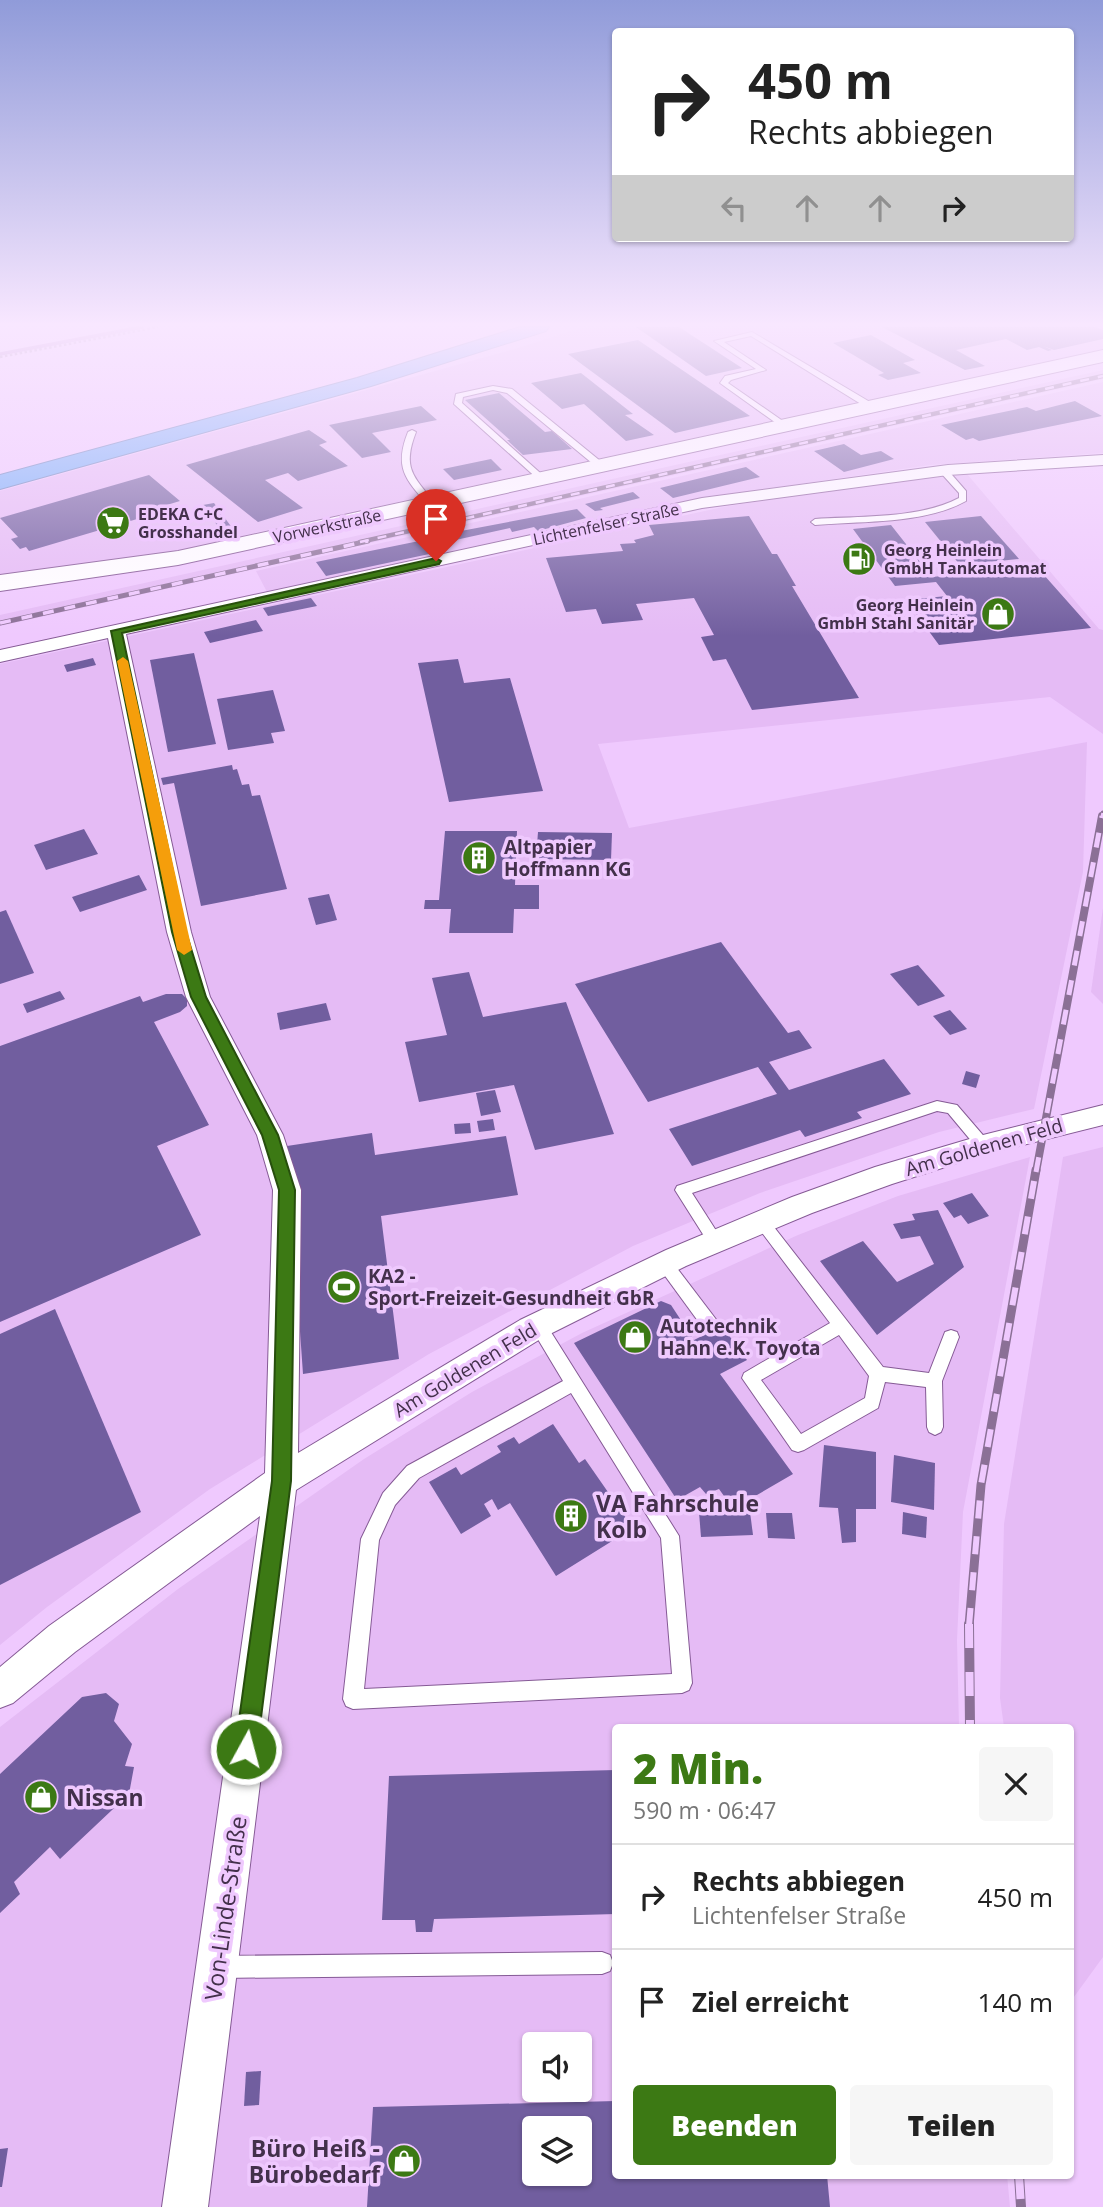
<!DOCTYPE html>
<html lang="de">
<head>
<meta charset="utf-8">
<style>
  :root { --surface:#fff; --page:#f6f6f6; --text:#222; --muted:#767676; --line:#e0e0e0; --accent:#3c7914 }
  body { margin:0; font-family:"Open Sans",sans-serif; background:var(--page); color:var(--text); height:100vh; display:flex; flex-direction:column; font-size:26px; white-space:nowrap }
  * { box-sizing:border-box; margin:0 }
  p { font-size:23px; color:var(--muted) }
  .icon { flex:none; width:38px; height:38px; fill:none; stroke:currentColor; stroke-width:2; stroke-linecap:round; stroke-linejoin:round }
  .map { position:relative; flex:1; overflow:hidden }
  .drawer { position:absolute; left:612px; top:1724px; width:462px; height:455px; display:flex; flex-direction:column; background:var(--surface); border-radius:7px; box-shadow:0 2px 5px #0004 }
  .drawer>* { flex:none }
  .banner { position:absolute; left:612px; top:28px; width:462px; height:214px; border-radius:7px; box-shadow:0 2px 5px #0004; background:#fff; color:var(--text); overflow:hidden }
  .buttons { position:absolute; left:522px; top:2032px; display:grid; gap:14px }
  .buttons a { display:grid; place-items:center; width:70px; height:70px; border-radius:7px; background:var(--surface); box-shadow:0 2px 5px #0004; font-size:35px }
  .pin { position:absolute; display:grid; place-items:center; width:60px; height:60px; color:#fff; margin:-72px -30px; border-radius:50% 50% 50% 0; rotate:-45deg; box-shadow:0 0 7px #0007 }
  .pin .icon { rotate:45deg }
  .me { position:absolute; width:77px; margin:-38px; rotate:7deg; stroke-linejoin:round; filter:drop-shadow(0 0 5px #0008) }
  .turn { display:flex; align-items:center; gap:24px; height:147px; padding:0 21px; font-size:32px }
  .turn .icon { width:91px; height:91px; stroke-width:2.5 }
  .turn b { display:block; font-size:49px; line-height:60px }
  .lanes { display:flex; align-items:center; height:66px; padding:0 21px; background:#0003; justify-content:center; gap:35px; direction:ltr }
  .lanes .off { opacity:.35 }
  .round { display:grid; place-items:center; flex:none; width:74px; height:74px; border-radius:7px; background:var(--page) }
  .headline { display:flex; align-items:center; justify-content:space-between; height:119px; padding:0 21px }
  h1 { font-size:42px; font-weight:800; line-height:52px; color:var(--accent) }
  .primary-button { display:flex; gap:14px; margin-top:auto; padding:14px 21px }
  .primary-button a { flex:1; height:80px; border-radius:7px; background:var(--accent); color:#fff; font-size:28px; font-weight:800; line-height:80px; text-align:center }
  .primary-button a+a { background:var(--page); color:var(--text) }
  ul { padding:0; list-style:none }
  li { display:flex; align-items:center; gap:21px; height:105px; padding:0 21px; border-top:2px solid var(--line) }
  li div { flex:1 }
  li b { display:block; font-size:26px }
  li em { font-style:normal }
  .map>svg:first-child { display:block }
  .built { fill:#e5bbf5; fill-rule:evenodd }
  .lines { fill:none; stroke-linecap:round; stroke-linejoin:round }
  .stream { stroke:#ad75c3; stroke-width:3.5 }
  .building { fill:#715e9f; fill-rule:evenodd }
  .lane-casing { stroke:#855a95; stroke-width:2 }
  .street-casing { stroke:#855a95; stroke-width:2 }
  .secondary-casing { stroke:#855a95; stroke-width:2 }
  .highway-casing { stroke:#6481bc; stroke-width:2 }
  .path { stroke:#9d80a8; stroke-width:2.5; stroke-dasharray:2.5 2.5; stroke-linecap:butt }
  .lane { fill:#fff; fill-rule:evenodd }
  .street { fill:#fff; fill-rule:evenodd }
  .secondary { fill:#fff; fill-rule:evenodd }
  .highway { fill:#76adf9; fill-rule:evenodd }
  .rail-far4-casing { stroke:#8b7096; stroke-width:4.5 }
  .rail-far3-casing { stroke:#8b7096; stroke-width:5 }
  .rail-far2-casing { stroke:#8b7096; stroke-width:8 }
  .rail-far1-casing { stroke:#8b7096; stroke-width:9 }
  .rail-casing { stroke:#8b7096; stroke-width:10 }
  .rail-far4 { stroke:#efc9fe; stroke-width:2.5; stroke-dasharray:9; stroke-linecap:butt }
  .rail-far3 { stroke:#efc9fe; stroke-width:3.5; stroke-dasharray:11; stroke-linecap:butt }
  .rail-far2 { stroke:#efc9fe; stroke-width:5; stroke-dasharray:15; stroke-linecap:butt }
  .rail-far1 { stroke:#efc9fe; stroke-width:6; stroke-dasharray:18; stroke-linecap:butt }
  .rail { stroke:#efc9fe; stroke-width:8; stroke-dasharray:24; stroke-linecap:butt }
  .route { fill:#3c7914; stroke:#274f0d; stroke-width:2 }
  .slow { fill:#f59e0b }
  .labels { text-anchor:middle; dominant-baseline:central; stroke-width:7; stroke-linejoin:round; paint-order:stroke }
  .far-poi-label { font-size:16px; font-weight:bold; fill:#43304b; stroke:#efc9fe; text-anchor:start }
  .far-street-label { font-size:16px; fill:#43304b; stroke:#efc9fe }
  .poi-label { font-size:19px; font-weight:bold; fill:#43304b; stroke:#efc9fe; text-anchor:start }
  .street-label { font-size:19px; fill:#43304b; stroke:#efc9fe }
  .near-poi-label { font-size:23px; font-weight:bold; fill:#43304b; stroke:#efc9fe; text-anchor:start }
  .near-street-label { font-size:23px; fill:#43304b; stroke:#efc9fe }
</style>
</head>
<body>
<div class="map">
<svg width="1103" height="2207" viewBox="0 0 1103 2207">
  <rect width="100%" height="100%" fill="#efc9fe"/>
  <g class="built">
    <path d="M584,327H1103V350L245,535L239,540L136,558L0,575V491L518,348Z"/>
    <path d="M1103,370V379L0,626V615Z"/>
    <path d="M1103,382V453L930,465L718,496L267,592L256,571Z"/>
    <path d="M967,474L1099,629L1103,630V734L1050,697L598,744L629,828L1087,742L1083,872L1034,1109L939,1132L760,1193L633,1246L429,1354L210,1489L47,1607L0,1645V664L723,507L847,487Z"/>
    <path d="M1103,908V1004L1091,992Z"/>
    <path d="M1103,1147V1957L1071,2001V1727H1004L1000,1698L1004,1524L1063,1157Z"/>
    <path d="M1030,1157L963,1512L957,1640L959,1727H616V2175H1007L1010,2207H0V1727L178,1589L364,1459L472,1392L582,1333L798,1235L898,1196ZM534,2044H579V2090H534ZM534,2128H579V2174H534Z"/>
  </g>
  <g class="lines">
    <path class="stream" d="M0,354L142,327"/>
  </g>
  <g class="building">
    <path d="M636,327H679L742,368L706,376Z"/>
    <path d="M882,327H1095L1103,330V339L1054,350L1043,346L1052,350L1048,351L1039,347L1027,350L1006,339L956,350L985,366L965,370Z"/>
    <path d="M871,335L915,360L903,363L921,373L888,380L878,375L884,373L833,343Z"/>
    <path d="M638,340L750,416L675,433L568,354Z"/>
    <path d="M581,373L633,414L625,415L654,435L626,441L584,404L562,409L531,383Z"/>
    <path d="M499,393L545,432L552,431L572,449L523,455L507,440H510L465,400Z"/>
    <path d="M1075,401L1102,416L979,441L973,438L966,440L941,425L1027,407L1036,411Z"/>
    <path d="M421,406L437,420L372,433L391,452L362,458L329,425Z"/>
    <path d="M309,430L327,442L319,445L348,466L298,481L288,473L265,480L303,508L258,522L186,465Z"/>
    <path d="M844,444L861,455L881,451L894,459L844,472L814,451Z"/>
    <path d="M491,459L502,470L454,480L443,469Z"/>
    <path d="M746,467L760,477L673,498L660,488Z"/>
    <path d="M149,475L180,501L150,510L154,514L29,551L26,547L20,549L11,539L18,537L0,518Z"/>
    <path d="M633,492L640,498L600,508L603,510L595,511L585,504Z"/>
    <path d="M214,503L238,536L226,538L203,505Z"/>
    <path d="M577,509L586,518L538,531L534,527L512,532L510,528L451,541L445,534Z"/>
    <path d="M749,516L772,554H777L796,586H792L859,698L752,710L726,659L713,661L701,637L714,635L694,598L636,604L643,620L602,624L596,609L566,612L546,558L623,551L620,544L636,543L634,540L654,535L649,525Z"/>
    <path d="M981,516L1019,559L960,565L925,522Z"/>
    <path d="M891,525L932,577L1036,566L1091,628L939,645L906,600L947,596L936,582L895,586L853,529Z"/>
    <path d="M424,540L434,553L326,576L316,562Z"/>
    <path d="M311,598L317,606L268,616L263,608Z"/>
    <path d="M256,620L263,631L210,643L204,632Z"/>
    <path d="M194,653L216,744L168,752L150,660Z"/>
    <path d="M93,658L96,665L67,672L64,665Z"/>
    <path d="M458,659L464,683L510,678L543,791L449,802L418,663Z"/>
    <path d="M273,690L285,731L271,733L274,743L228,750L217,699Z"/>
    <path d="M232,765L233,770L237,769L242,785L249,784L252,796L260,795L287,889L201,906L174,783L163,785L161,778Z"/>
    <path d="M84,829L98,854L46,870L34,845Z"/>
    <path d="M445,831H517L515,885H539V909H514L513,933H449L451,909H424L425,900H439Z"/>
    <path d="M538,832L612,833L611,860L536,859Z"/>
    <path d="M139,875L147,890L80,912L72,897Z"/>
    <path d="M329,894L337,920L316,925L308,898Z"/>
    <path d="M6,910L34,973L0,984V912Z"/>
    <path d="M721,942L788,1033L799,1030L812,1048L769,1062L789,1090L884,1059L911,1094L857,1112L862,1118L805,1137L800,1130L692,1166L669,1129L777,1094L758,1067L648,1102L575,984Z"/>
    <path d="M918,965L945,996L918,1006L890,974Z"/>
    <path d="M469,972L483,1017L566,1002L614,1134L535,1150L514,1085L419,1102L405,1042L447,1035L432,978Z"/>
    <path d="M60,991L65,999L27,1013L23,1004Z"/>
    <path d="M166,994H182L187,999V1006L180,1012L154,1022L209,1125L157,1146L201,1235L0,1322V1046L140,996L143,1002Z"/>
    <path d="M326,1003L331,1020L280,1030L277,1013Z"/>
    <path d="M950,1010L967,1029L950,1035L933,1016Z"/>
    <path d="M966,1071L980,1075L976,1088L962,1084Z"/>
    <path d="M495,1090L501,1112L481,1116L476,1093Z"/>
    <path d="M493,1119L495,1130L479,1132L477,1121Z"/>
    <path d="M470,1123L471,1133L455,1134L454,1124Z"/>
    <path d="M372,1133L375,1155L506,1136L518,1195L381,1216L399,1359L303,1374L287,1146Z"/>
    <path d="M972,1193L989,1216L968,1224L961,1215L954,1218L943,1203Z"/>
    <path d="M938,1210L964,1267L877,1335L820,1261L863,1241L897,1282L934,1264L920,1236L901,1239L893,1224L915,1220L912,1214Z"/>
    <path d="M661,1301L671,1305L694,1340L722,1326L747,1360L720,1374L793,1474L757,1495L724,1496L719,1489L706,1494L700,1487L677,1500L574,1343Z"/>
    <path d="M55,1309L141,1512L0,1585V1334Z"/>
    <path d="M553,1424L579,1463L585,1459L633,1528L556,1576L510,1503L498,1510L492,1499L484,1504L491,1516L461,1534L429,1482L456,1467L461,1475L501,1452L497,1446L514,1437L519,1444Z"/>
    <path d="M824,1445L876,1452V1509H856V1542L842,1543L838,1508L819,1507Z"/>
    <path d="M894,1455L935,1463L934,1510L891,1502Z"/>
    <path d="M699,1512H750L753,1535L701,1537Z"/>
    <path d="M903,1512L927,1517L926,1538L902,1534Z"/>
    <path d="M766,1513H792L795,1539L768,1538Z"/>
    <path d="M106,1693L119,1704L114,1721L132,1744L125,1766L134,1767L129,1794L60,1859L50,1847L14,1882L20,1894L0,1913V1774L82,1697Z"/>
    <path d="M616,1770V1914L434,1919L432,1932H416L415,1920H382L389,1776Z"/>
    <path d="M261,2071L259,2105L244,2106L246,2072Z"/>
    <path d="M616,2101V2175H827L830,2207H367L373,2107ZM534,2128H579V2174H534Z"/>
    <path d="M8,2148L2,2187H0V2149Z"/>
  </g>
  <g class="lines">
    <g class="lane-casing">
      <g id="lane">
        <path d="M752,332L875,405L876,407L869,409L751,336L724,342L766,370L731,380L728,383L790,426L783,428L720,383L725,376L756,369L714,341Z"/>
        <path d="M493,386L512,389L604,464V468H598L507,393L493,390L463,397L462,403L547,479L540,481L454,404L456,394Z"/>
        <path d="M412,430L416,432C402,468 413,476 435,503L434,505H428C405,479 394,467 408,432Z"/>
        <path d="M940,468H946L966,491V501C925,524 862,521 815,525L811,522L815,519C858,516 920,519 959,498V493L940,472Z"/>
        <path d="M937,1101L957,1105L988,1141L990,1145L988,1149H978L948,1113L937,1111L692,1193L724,1243L721,1247L716,1249L711,1247L675,1190L677,1186Z"/>
        <path d="M762,1216L767,1218L883,1367L929,1373L945,1332L951,1330L957,1332L959,1337L942,1381L943,1427L941,1432L935,1435L929,1432L927,1427L926,1387L885,1382L878,1408L804,1450L798,1452L792,1450L742,1378L744,1373L830,1323L757,1226L754,1222L757,1218ZM839,1335L869,1376L865,1398L801,1434L761,1380Z"/>
        <path d="M665,1258L670,1259L718,1322L720,1327L718,1332L712,1334L706,1332L660,1269L657,1264L660,1259Z"/>
        <path d="M538,1319L544,1321L679,1536L692,1683L689,1690L682,1693L353,1709L346,1706L343,1699L361,1539L383,1493L407,1466L563,1381L530,1326L532,1321ZM571,1393L661,1538L672,1674L364,1689L379,1540L395,1505L419,1478Z"/>
        <path d="M602,1952L610,1955L613,1963L610,1971L602,1974L218,1978L210,1975L207,1967L210,1959L218,1956Z"/>
      </g>
    </g>
    <g class="street-casing">
      <path id="street" d="M1103,455V465L948,475L702,508L126,634L191,932L210,997L283,1135L301,1190L298,1453L520,1320L666,1250L792,1197L875,1167L983,1135L1103,1105V1125L983,1155L892,1184L812,1213L686,1266L542,1338L296,1490L208,2207H162L260,1516L75,1652L13,1703L0,1708V1667L49,1626L265,1473L273,1190L257,1135L186,997L167,932L108,638L0,662V650L702,498L948,465Z"/>
    </g>
    <g class="secondary-casing">
      <path id="secondary" d="M1103,350V362L178,565L0,591V575L178,551Z"/>
    </g>
    <g class="highway-casing">
      <path id="highway" d="M520,327H549L546,331L371,386L0,489V475L357,378Z"/>
    </g>
    <path class="path" d="M0,357L158,327"/>
    <use href="#lane" class="lane"/>
    <use href="#street" class="street"/>
    <use href="#secondary" class="secondary"/>
    <use href="#highway" class="highway"/>
    <g class="rail-far4-casing">
      <path id="rail-far4" d="M360,542L1103,376"/>
    </g>
    <g class="rail-far3-casing">
      <g id="rail-far3">
        <path d="M0,623L368,541"/>
        <path d="M1102,818L1103,813"/>
      </g>
    </g>
    <g class="rail-far2-casing">
      <path id="rail-far2" d="M1036,1172L1102,816"/>
    </g>
    <g class="rail-far1-casing">
      <path id="rail-far1" d="M969,1626L981,1485L1036,1170"/>
    </g>
    <g class="rail-casing">
      <g id="rail">
        <path d="M969,1624L970,1727"/>
        <path d="M1019,2175L1021,2207"/>
      </g>
    </g>
    <use href="#rail-far4" class="rail-far4"/>
    <use href="#rail-far3" class="rail-far3"/>
    <use href="#rail-far2" class="rail-far2"/>
    <use href="#rail-far1" class="rail-far1"/>
    <use href="#rail" class="rail"/>
  </g>
  <linearGradient id="sky" x2="0" y2="1"><stop stop-color="#909bd9"/><stop offset="0.51" stop-color="#f8e7ff"/><stop offset="1" stop-color="#f8e7ff" stop-opacity="0"/></linearGradient>
  <rect width="1103" height="636" fill="url(#sky)"/>
  <path class="route" d="M436,558L441,561L439,564L122,633L186,932L206,997L278,1135L295,1190L291,1481L257,1749L254,1757L246,1761L238,1757L235,1749L272,1481L279,1190L262,1135L191,997L172,932L111,631Z"/>
  <path class="slow" d="M123,657L128,661L192,950L184,955L177,950L117,661Z"/>
  <defs>
    <g id="supermarket-disc" transform="scale(1.75)"><circle r="9.5" fill="#3c7914" stroke="#efc9fe"/><path d="M-6-5.5h2.5l.6 2H6L4.5 2H-2.5L-4.4-4H-6ZM-1.5 3.2a1.3 1.3 0 1 0 .1 0ZM3 3.2a1.3 1.3 0 1 0 .1 0Z" fill="#fff"/></g>
    <g id="fuel-disc" transform="scale(1.75)"><circle r="9.5" fill="#3c7914" stroke="#efc9fe"/><path d="M-5.5-6h7V0h2V4h1.3V-2.5L3-4.5l.8-.8L6-3V5H2.5V1h-1V6h-7ZM-4.2-4.7v3.2H.2V-4.7Z" fill="#fff"/></g>
    <g id="shop-disc" transform="scale(1.75)"><circle r="9.5" fill="#3c7914" stroke="#efc9fe"/><path d="M-5-2.5h2.3a2.7 3.5 0 0 1 5.4 0H5L5.5 6h-11ZM-1.5-2.5h3a1.5 2.3 0 0 0-3 0Z" fill="#fff"/></g>
    <g id="building-disc" transform="scale(1.75)"><circle r="9.5" fill="#3c7914" stroke="#efc9fe"/><path d="M-4-6H4V6H1V3H-1V6H-4ZM-2.5-4.3h1.7v1.8h-1.7ZM.8-4.3h1.7v1.8H.8ZM-2.5-1h1.7V.8h-1.7ZM.8-1h1.7V.8H.8Z" fill="#fff"/></g>
    <g id="stadium-disc" transform="scale(1.75)"><circle r="9.5" fill="#3c7914" stroke="#efc9fe"/><path d="M0-5a6.5 5 0 1 0 0 10a6.5 5 0 1 0 0-10ZM-3.5-1.8h7v3.6h-7Z" fill="#fff"/></g>
  </defs>
  <g fill-rule="evenodd">
    <use href="#supermarket-disc" x="113" y="523"/>
    <use href="#fuel-disc" x="859" y="559"/>
    <use href="#shop-disc" x="998" y="614"/>
    <use href="#building-disc" x="479" y="858"/>
    <use href="#stadium-disc" x="344" y="1287"/>
    <use href="#shop-disc" x="635" y="1337"/>
    <use href="#building-disc" x="571" y="1516"/>
    <use href="#shop-disc" x="41" y="1797"/>
    <use href="#shop-disc" x="404" y="2161"/>
  </g>
  <g class="labels">
    <g class="far-poi-label">
      <text x="138" y="514">EDEKA C+C<tspan x="138" dy="18">Grosshandel</tspan></text>
      <text x="884" y="550">Georg Heinlein<tspan x="884" dy="18">GmbH Tankautomat</tspan></text>
      <text x="974" y="605" text-anchor="end">Georg Heinlein<tspan x="974" dy="18">GmbH Stahl Sanitär</tspan></text>
    </g>
    <g class="far-street-label">
      <text transform="translate(606 524) rotate(-12)">Lichtenfelser Straße</text>
      <text transform="translate(327 526) rotate(-12)">Vorwerkstraße</text>
    </g>
    <g class="poi-label">
      <text x="504" y="847">Altpapier<tspan x="504" dy="22">Hoffmann KG</tspan></text>
      <text x="368" y="1276">KA2 -<tspan x="368" dy="22">Sport-Freizeit-Gesundheit GbR</tspan></text>
      <text x="660" y="1326">Autotechnik<tspan x="660" dy="22">Hahn e.K. Toyota</tspan></text>
    </g>
    <g class="street-label">
      <text transform="translate(984 1147) rotate(-16)">Am Goldenen Feld</text>
      <text transform="translate(465 1370) rotate(-31)">Am Goldenen Feld</text>
    </g>
    <g class="near-poi-label">
      <text x="596" y="1503">VA Fahrschule<tspan x="596" dy="26">Kolb</tspan></text>
      <text x="66" y="1797">Nissan</text>
      <text x="380" y="2148" text-anchor="end">Büro Heiß -<tspan x="380" dy="26">Bürobedarf</tspan></text>
    </g>
    <g class="near-street-label">
      <text transform="translate(225 1908) rotate(-82)">Von-Linde-Straße</text>
    </g>
  </g>
</svg>
<div class="buttons">
<a><svg class="icon" aria-label="sound" viewBox="0 0 24 24"><path d="M4 9h4l5-4v14l-5-4H4zM17 9q2 3 0 6"/></svg></a>
<a><svg class="icon" aria-label="layers" viewBox="0 0 24 24"><path d="M12 4l9 5-9 5-9-5zM3 14l9 5 9-5"/></svg></a>
</div>
<div class="pin" style="left:436px;top:561px;background:#d93025"><svg class="icon" aria-label="arrive" viewBox="0 0 24 24"><path d="M6 21V4h12l-3 4 3 4H6"/></svg></div>
<svg class="me" style="left:246px;top:1749px" viewBox="-20 -20 40 40"><circle r="17" fill="#3c7914" stroke="#fff" stroke-width="3"/><path d="M0-11L8 9 0 5-8 9z" fill="#fff"/></svg>
<div class="banner">
<div class="turn"><svg class="icon" aria-label="right" viewBox="0 0 24 24"><path d="M7 20v-9h11M14 6l5 5-5 5"/></svg><div><b>450 m</b>Rechts abbiegen</div></div>
<div class="lanes"><svg class="icon off" aria-label="left" viewBox="0 0 24 24"><path d="M17 20v-9H6M10 6l-5 5 5 5"/></svg><svg class="icon off" aria-label="ahead" viewBox="0 0 24 24"><path d="M12 20V5M6 11l6-6 6 6"/></svg><svg class="icon off" aria-label="ahead" viewBox="0 0 24 24"><path d="M12 20V5M6 11l6-6 6 6"/></svg><svg class="icon" aria-label="right" viewBox="0 0 24 24"><path d="M7 20v-9h11M14 6l5 5-5 5"/></svg></div>
</div>
<section class="drawer">
<div class="headline"><div><h1>2 Min.</h1><p>590 m · 06:47</p></div><a class="round"><svg class="icon" aria-label="close" viewBox="0 0 24 24"><path d="M6 6l12 12M18 6L6 18"/></svg></a></div>
<ul>
<li><svg class="icon" aria-label="right" viewBox="0 0 24 24"><path d="M7 20v-9h11M14 6l5 5-5 5"/></svg><div><b>Rechts abbiegen</b><p>Lichtenfelser Straße</p></div><em>450 m</em></li>
<li><svg class="icon" aria-label="arrive" viewBox="0 0 24 24"><path d="M6 21V4h12l-3 4 3 4H6"/></svg><div><b>Ziel erreicht</b></div><em>140 m</em></li>
</ul>
<div class="primary-button"><a>Beenden</a><a>Teilen</a></div>
</section>
</div>
</body>
</html>
